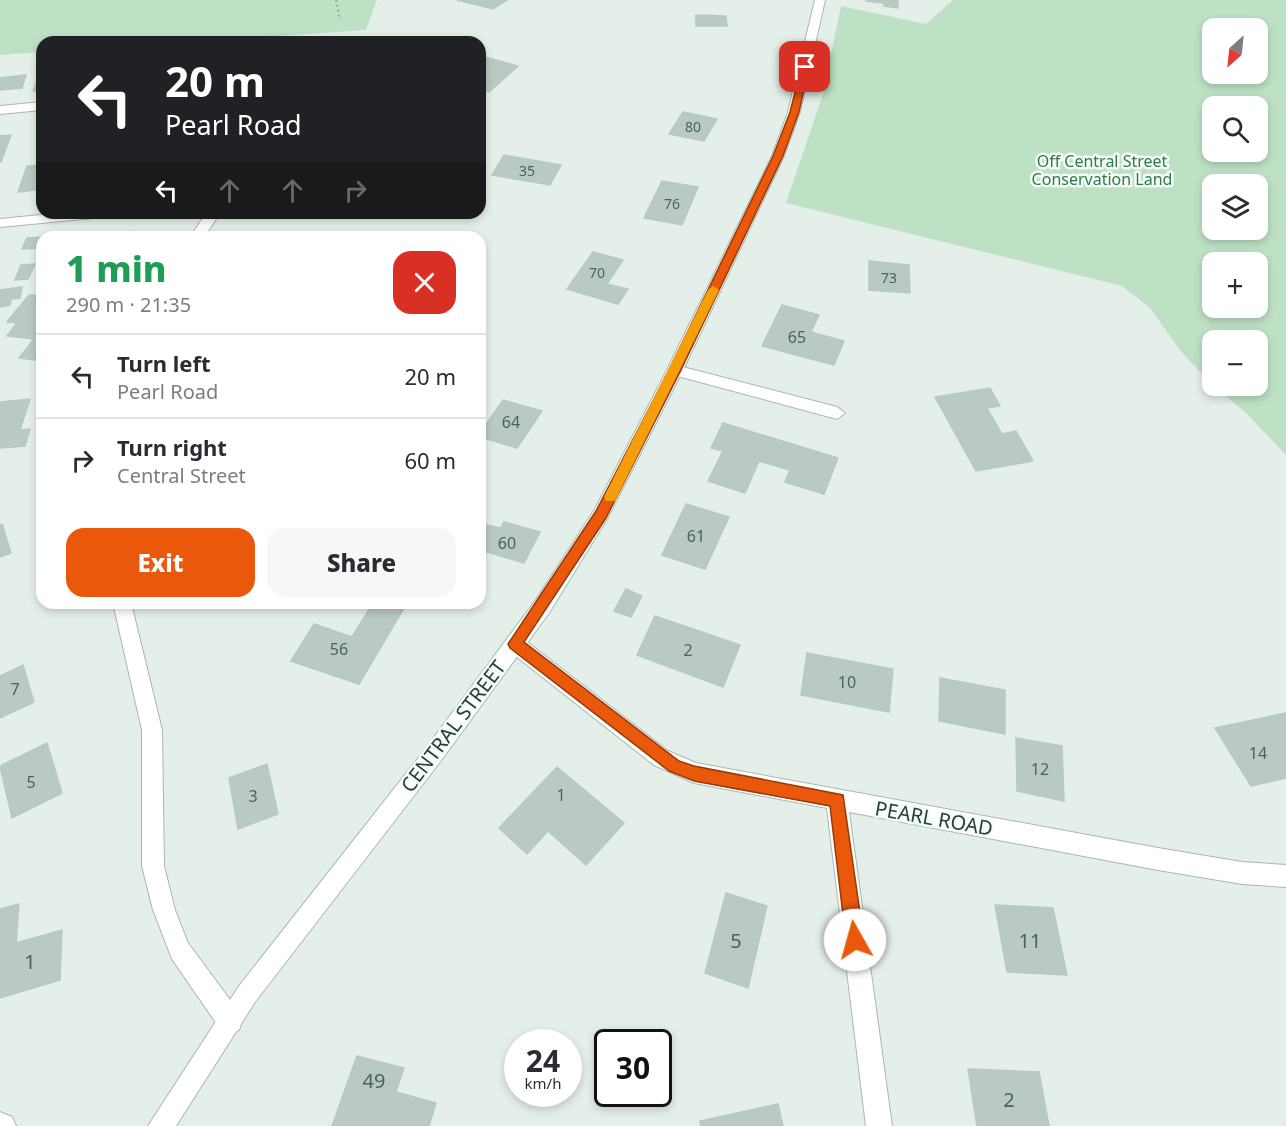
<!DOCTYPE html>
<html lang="en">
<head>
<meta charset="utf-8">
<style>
  :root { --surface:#fff; --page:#f7f7f7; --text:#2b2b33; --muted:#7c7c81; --line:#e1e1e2; --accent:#ea580c }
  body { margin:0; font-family:"Noto Sans",sans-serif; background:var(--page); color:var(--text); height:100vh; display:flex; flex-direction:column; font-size:22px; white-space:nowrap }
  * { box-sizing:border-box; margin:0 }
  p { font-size:20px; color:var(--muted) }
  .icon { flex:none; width:33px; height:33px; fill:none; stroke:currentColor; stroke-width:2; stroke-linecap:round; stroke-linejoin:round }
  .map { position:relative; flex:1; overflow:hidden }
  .details { position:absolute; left:36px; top:231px; width:450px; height:378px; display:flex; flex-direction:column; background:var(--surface); border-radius:18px; box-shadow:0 3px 9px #0003 }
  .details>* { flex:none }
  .hud { position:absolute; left:36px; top:36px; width:450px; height:183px; border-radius:18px; box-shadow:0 3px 9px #0003; background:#202124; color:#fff; overflow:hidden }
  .needle { width:39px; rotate:207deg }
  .tools { position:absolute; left:1202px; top:18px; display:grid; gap:12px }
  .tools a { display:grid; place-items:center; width:66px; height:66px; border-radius:12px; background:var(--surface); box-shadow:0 3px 9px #0003; font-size:30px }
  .speed { position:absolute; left:504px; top:1029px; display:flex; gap:12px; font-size:30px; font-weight:700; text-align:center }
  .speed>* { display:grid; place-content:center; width:78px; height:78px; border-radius:50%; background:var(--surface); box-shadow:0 3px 9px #0003; line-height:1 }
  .speed small { font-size:15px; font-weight:400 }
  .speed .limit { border:3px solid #111; border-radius:9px; background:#fff; color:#111 }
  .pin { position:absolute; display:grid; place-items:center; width:51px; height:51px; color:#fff; margin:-26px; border-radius:12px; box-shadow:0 3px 9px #0006 }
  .me { position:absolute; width:66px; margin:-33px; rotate:353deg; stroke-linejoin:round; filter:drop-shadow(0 0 4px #0008) }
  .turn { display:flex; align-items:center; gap:21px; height:126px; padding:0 30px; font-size:27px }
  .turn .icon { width:78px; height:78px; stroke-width:2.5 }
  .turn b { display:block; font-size:42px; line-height:51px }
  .lanes { display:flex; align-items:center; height:57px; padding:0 30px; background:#0003; justify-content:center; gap:30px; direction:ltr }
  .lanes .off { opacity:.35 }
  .round { display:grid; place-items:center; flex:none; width:63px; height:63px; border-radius:18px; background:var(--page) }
  .head { display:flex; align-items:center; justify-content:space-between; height:102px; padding:0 30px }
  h1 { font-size:36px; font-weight:800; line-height:45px; color:#1e9e55 }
  .button { display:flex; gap:12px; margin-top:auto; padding:12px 30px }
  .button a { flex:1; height:69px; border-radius:18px; background:var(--accent); color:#fff; font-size:24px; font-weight:800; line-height:69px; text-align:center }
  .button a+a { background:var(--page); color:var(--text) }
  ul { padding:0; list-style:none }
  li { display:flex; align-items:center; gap:18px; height:84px; padding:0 30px; border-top:2px solid var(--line) }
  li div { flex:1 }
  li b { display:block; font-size:22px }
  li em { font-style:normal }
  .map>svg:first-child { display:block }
  .green { fill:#bee1c5; fill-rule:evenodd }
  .building { fill:#bacac3; stroke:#b7c9c1; stroke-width:1.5 }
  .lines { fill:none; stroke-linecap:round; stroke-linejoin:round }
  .street-casing { stroke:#a7b8b1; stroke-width:2 }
  .secondary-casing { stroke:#a3bbb2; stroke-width:2 }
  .path { stroke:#84b4a3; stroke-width:2; stroke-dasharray:2 3; stroke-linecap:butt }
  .street { fill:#fff; fill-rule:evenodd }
  .secondary { fill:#fff; fill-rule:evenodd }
  .route { fill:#ea580c; stroke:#983908; stroke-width:1.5 }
  .slow { fill:#f59e0b }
  .labels { text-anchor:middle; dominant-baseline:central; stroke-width:5; stroke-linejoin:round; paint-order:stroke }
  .far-number-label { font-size:14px; fill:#49645b }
  .far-park-label { font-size:16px; fill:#2b7c46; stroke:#f6fbf8 }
  .number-label { font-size:16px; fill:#49645b }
  .street-label { font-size:20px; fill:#234238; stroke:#f6fbf8 }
  .near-number-label { font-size:20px; fill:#49645b }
</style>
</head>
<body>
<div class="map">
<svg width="1286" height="1126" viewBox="0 0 1286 1126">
  <rect width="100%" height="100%" fill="#e5efea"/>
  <g class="green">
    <path d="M0,0H377L366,30L190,42H42V52L0,55Z"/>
    <path d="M953,0H1286V455L1245,412L1213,386H1257V340H1212V385L1179,349L1150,308L1122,286L786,203L823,94L841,6L926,24ZM1212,28H1257V74H1212ZM1212,106H1257V152H1212ZM1212,184H1257V230H1212ZM1212,262H1257V308H1212Z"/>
  </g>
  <g class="building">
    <path d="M457,0H507L493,9Z"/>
    <path d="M898,0V8L884,6V3L865,1Z"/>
    <path d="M696,15L726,16L727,26H696Z"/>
    <path d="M271,36L301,39L299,42H266Z"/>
    <path d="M480,56L518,66L489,92L480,90Z"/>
    <path d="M42,71V90L33,91L40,72Z"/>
    <path d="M26,75L22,88L0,90V78Z"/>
    <path d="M683,112L717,119L704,141L669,134Z"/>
    <path d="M11,135L1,162H0V136Z"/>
    <path d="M504,155L561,165L550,185L492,175Z"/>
    <path d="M42,165V189L18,192L27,166Z"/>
    <path d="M662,181L698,187L682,225L644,218Z"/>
    <path d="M130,231L160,237H124Z"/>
    <path d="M42,237L40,248L22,249L27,238Z"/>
    <path d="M593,252L623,260L607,284L628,289L618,304L567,289Z"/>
    <path d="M869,261L909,265L910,293L869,290Z"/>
    <path d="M35,264L28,279L15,280L21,265Z"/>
    <path d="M22,287L20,298L11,299L10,305L0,307V290Z"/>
    <path d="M29,295L42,296V361L19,358L34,339L7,336L17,323L7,322Z"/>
    <path d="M782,305L819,315L811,332L844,341L834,365L762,346Z"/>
    <path d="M990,388L1000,406L987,408L1002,434L1016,431L1033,461L976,471L935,397Z"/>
    <path d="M30,399L20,430L30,429L25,446L0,448V402Z"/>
    <path d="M503,400L542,411L517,448L480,437V433Z"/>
    <path d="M723,423L838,458L824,494L785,482L790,470L759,461L745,493L708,481L723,451L711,448Z"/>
    <path d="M686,504L729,517L705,569L662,555Z"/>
    <path d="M504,522L540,532L524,563L480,550V537L487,525L501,528Z"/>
    <path d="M2,524L11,553L0,557V525Z"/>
    <path d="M626,589L642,596L631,617L614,611Z"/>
    <path d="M373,603H407L359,684L291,661L314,624L352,637Z"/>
    <path d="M655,616L740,645L723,687L637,655Z"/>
    <path d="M807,653L893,669L889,712L801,695Z"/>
    <path d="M23,665L34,702L0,718V676Z"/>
    <path d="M940,678L1005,690V734L939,721Z"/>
    <path d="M1286,713V778L1251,786L1215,728Z"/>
    <path d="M1016,738L1062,746L1064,801L1017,791Z"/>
    <path d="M47,743L62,793L12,818L0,766Z"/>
    <path d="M267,764L278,814L238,829L229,778Z"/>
    <path d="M557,767L624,823L586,865L548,831L527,854L499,828Z"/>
    <path d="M726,893L767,906L748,988L705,973Z"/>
    <path d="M19,904L16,943L62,930L60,980L0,998V909Z"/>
    <path d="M995,905L1053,908L1067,975L1007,972Z"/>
    <path d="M357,1056L404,1068L396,1092L436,1103L429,1126H332Z"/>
    <path d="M968,1069L1039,1072L1049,1126H977Z"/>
    <path d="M778,1104L783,1126H701L700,1121Z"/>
  </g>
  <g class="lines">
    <g class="street-casing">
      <g id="street">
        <path d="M333,37L337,38V42H325Z"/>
        <path d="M42,102V110L0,114V106Z"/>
        <path d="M61,213H111L104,217L0,227V219Z"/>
        <path d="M185,213H220L204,237H190L203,218L187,216Z"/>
        <path d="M675,365L837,407L845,413L837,419L670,374L667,370L670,366Z"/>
        <path d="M113,603H131L162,730L164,866L175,910L188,943L239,1012L242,1021L239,1030L230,1033L221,1030L172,959L153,910L142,866V730Z"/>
        <path d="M515,636L522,638L668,751L696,763L1158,848L1242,862L1286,865V887L1242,884L1158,870L849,812L892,1126H866L827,808L694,783L654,765L508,650L505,644L508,638Z"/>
        <path d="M0,1112L12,1117L16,1126H0Z"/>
      </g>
    </g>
    <g class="secondary-casing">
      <path id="secondary" d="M815,0H825L800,112L784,156L683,370L607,519L549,613L440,762L255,1002L176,1126H148L239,986L426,748L535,601L595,509L667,370L772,156L788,112Z"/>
    </g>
    <path class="path" d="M336,0L340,20"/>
    <use href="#street" class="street"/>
    <use href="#secondary" class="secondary"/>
  </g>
  <path class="route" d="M802,65L809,67L799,112L783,156L681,370L606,518L524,642L679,761L694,766L843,795L864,940L861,946L855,948L849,946L846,940L830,806L694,781L669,771L510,648L508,644L596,511L669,370L773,156L790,112Z"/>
  <path class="slow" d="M713,286L719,290L617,497L615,501H606L604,497L708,290Z"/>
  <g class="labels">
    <g class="far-number-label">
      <text x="693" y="126">80</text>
      <text x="527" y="170">35</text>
      <text x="672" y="203">76</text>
      <text x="597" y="272">70</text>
      <text x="889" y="277">73</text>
    </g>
    <g class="far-park-label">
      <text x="1102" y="161">Off Central Street<tspan x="1102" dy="18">Conservation Land</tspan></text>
    </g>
    <g class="number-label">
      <text x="797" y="337">65</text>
      <text x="511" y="422">64</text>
      <text x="696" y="536">61</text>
      <text x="507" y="543">60</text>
      <text x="339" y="649">56</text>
      <text x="688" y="650">2</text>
      <text x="847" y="682">10</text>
      <text x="15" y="689">7</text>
      <text x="1258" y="753">14</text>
      <text x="1040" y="769">12</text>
      <text x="31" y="782">5</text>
      <text x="561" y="795">1</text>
      <text x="253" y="796">3</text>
    </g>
    <g class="street-label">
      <text transform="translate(453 726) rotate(-53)">CENTRAL STREET</text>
      <text transform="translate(934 818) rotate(10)">PEARL ROAD</text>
    </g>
    <g class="near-number-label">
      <text x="736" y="940">5</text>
      <text x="1030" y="940">11</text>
      <text x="30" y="961">1</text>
      <text x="374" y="1080">49</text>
      <text x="1009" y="1099">2</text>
    </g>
  </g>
</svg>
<div class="tools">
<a><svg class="needle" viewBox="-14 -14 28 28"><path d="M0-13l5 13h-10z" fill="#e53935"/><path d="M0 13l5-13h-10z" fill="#7c7c81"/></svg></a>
<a><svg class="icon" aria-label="search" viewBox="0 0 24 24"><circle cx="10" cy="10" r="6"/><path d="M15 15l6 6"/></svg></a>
<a><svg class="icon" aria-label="layers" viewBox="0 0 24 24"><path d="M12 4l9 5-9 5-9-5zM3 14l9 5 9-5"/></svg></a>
<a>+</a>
<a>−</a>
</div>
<div class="speed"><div>24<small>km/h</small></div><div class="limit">30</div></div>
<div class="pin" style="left:805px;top:67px;background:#d93025"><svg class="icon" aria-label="arrive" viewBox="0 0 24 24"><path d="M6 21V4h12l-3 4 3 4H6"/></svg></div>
<svg class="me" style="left:855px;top:940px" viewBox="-20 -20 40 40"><circle r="19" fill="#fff"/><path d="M0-13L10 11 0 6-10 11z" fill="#ea580c"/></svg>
<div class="hud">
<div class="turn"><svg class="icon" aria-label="left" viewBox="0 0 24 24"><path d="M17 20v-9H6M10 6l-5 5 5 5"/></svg><div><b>20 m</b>Pearl Road</div></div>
<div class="lanes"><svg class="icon" aria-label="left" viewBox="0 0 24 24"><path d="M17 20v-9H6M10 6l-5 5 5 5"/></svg><svg class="icon off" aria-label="ahead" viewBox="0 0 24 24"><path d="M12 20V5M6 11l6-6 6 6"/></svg><svg class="icon off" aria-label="ahead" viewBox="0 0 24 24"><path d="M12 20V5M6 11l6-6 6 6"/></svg><svg class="icon off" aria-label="right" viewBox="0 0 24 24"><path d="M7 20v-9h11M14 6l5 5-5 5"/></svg></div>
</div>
<section class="details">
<div class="head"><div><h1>1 min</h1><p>290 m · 21:35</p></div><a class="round" style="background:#d93025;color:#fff"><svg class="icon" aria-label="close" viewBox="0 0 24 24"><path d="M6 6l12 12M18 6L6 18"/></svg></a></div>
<ul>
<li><svg class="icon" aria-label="left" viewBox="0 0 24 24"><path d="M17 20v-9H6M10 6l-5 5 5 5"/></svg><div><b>Turn left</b><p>Pearl Road</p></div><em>20 m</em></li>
<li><svg class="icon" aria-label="right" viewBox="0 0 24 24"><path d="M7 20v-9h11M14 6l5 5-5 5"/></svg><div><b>Turn right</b><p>Central Street</p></div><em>60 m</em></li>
</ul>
<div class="button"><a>Exit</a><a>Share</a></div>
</section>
</div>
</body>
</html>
